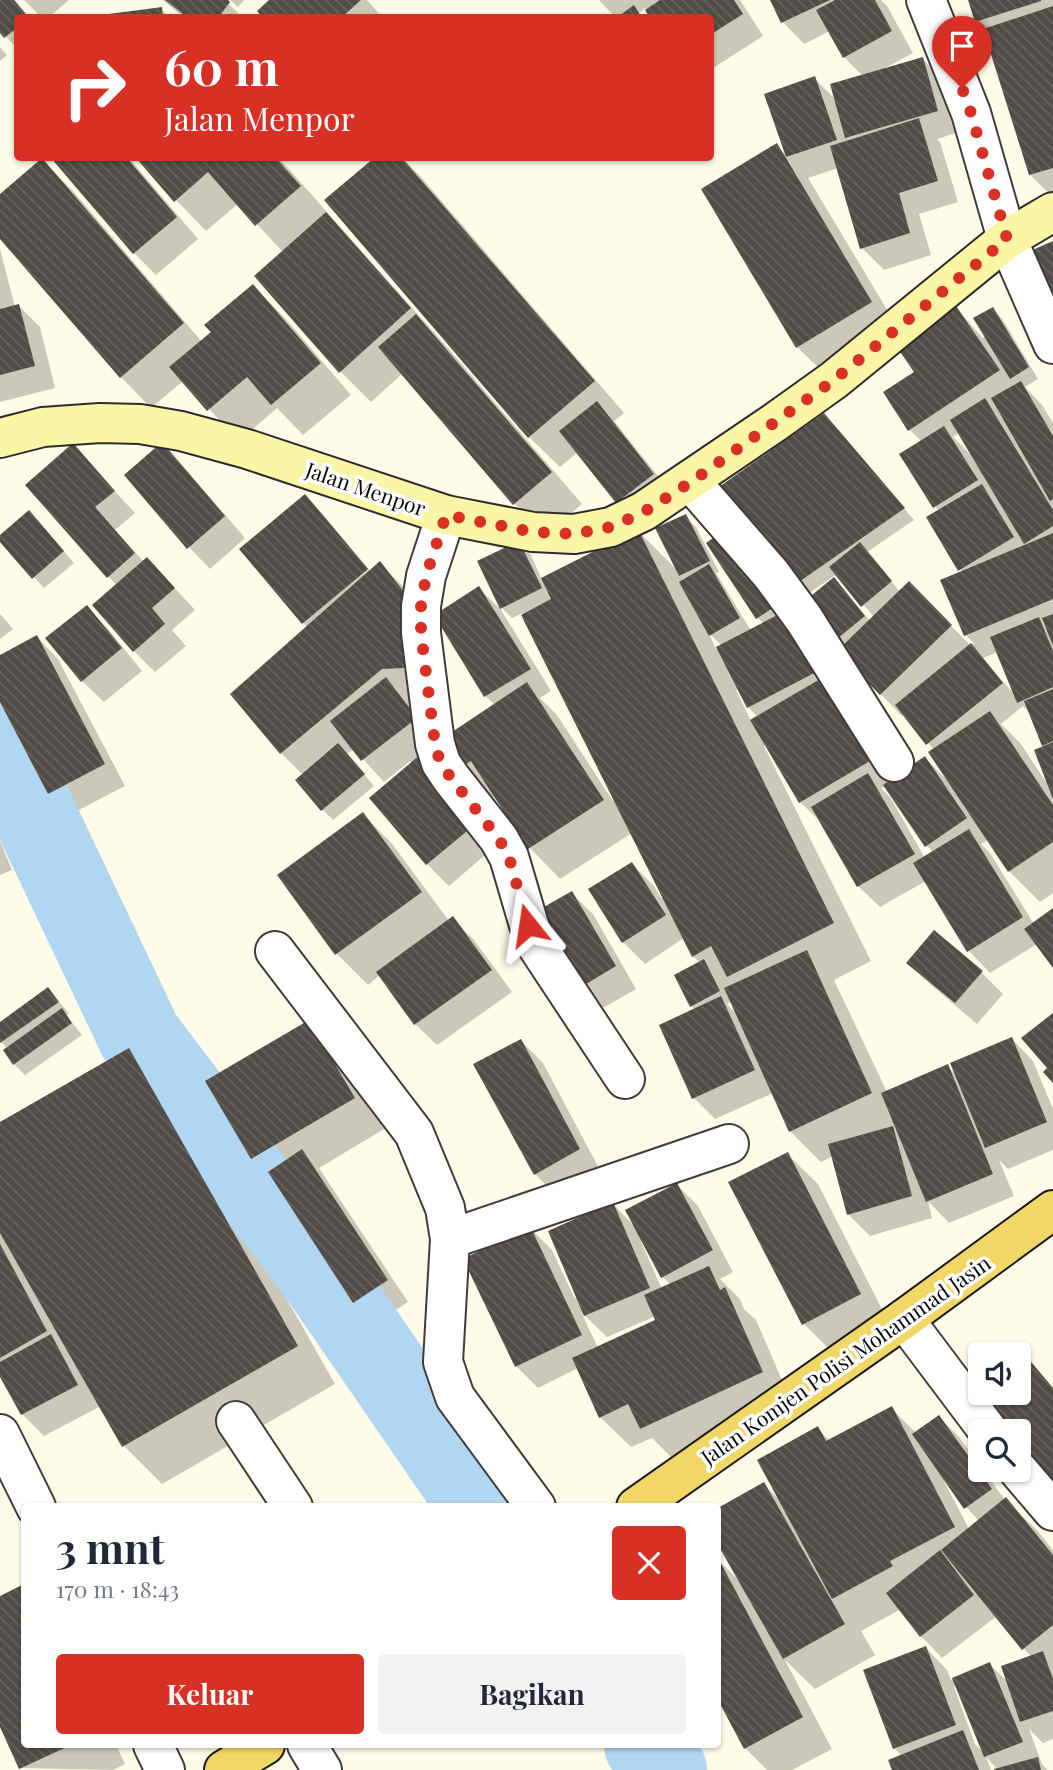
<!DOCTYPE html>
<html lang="id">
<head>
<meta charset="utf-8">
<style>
  :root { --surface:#fff; --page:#f2f2f3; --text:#1f2937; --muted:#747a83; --accent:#d93025 }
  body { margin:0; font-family:"Playfair Display",serif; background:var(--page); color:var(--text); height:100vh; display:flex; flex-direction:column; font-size:26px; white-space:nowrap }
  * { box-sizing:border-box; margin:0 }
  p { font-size:23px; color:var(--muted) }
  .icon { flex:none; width:38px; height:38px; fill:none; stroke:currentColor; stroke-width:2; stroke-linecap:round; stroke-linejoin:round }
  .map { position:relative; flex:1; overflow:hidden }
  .panel { position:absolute; left:21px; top:1503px; width:700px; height:245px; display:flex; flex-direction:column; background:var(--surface); border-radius:7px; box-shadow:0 2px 5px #0004 }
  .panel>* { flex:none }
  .banner { position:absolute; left:14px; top:14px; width:700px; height:147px; border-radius:7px; box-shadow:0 2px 5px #0004; background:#d93025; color:#fff; overflow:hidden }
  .buttons { position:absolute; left:968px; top:1342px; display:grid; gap:14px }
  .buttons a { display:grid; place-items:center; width:63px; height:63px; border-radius:7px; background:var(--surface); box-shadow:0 2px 5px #0004; font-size:35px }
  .pin { position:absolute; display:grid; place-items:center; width:60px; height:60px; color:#fff; margin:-72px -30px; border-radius:50% 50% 50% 0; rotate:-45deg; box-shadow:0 0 7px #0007 }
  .pin .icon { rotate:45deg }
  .me { position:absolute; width:77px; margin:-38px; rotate:345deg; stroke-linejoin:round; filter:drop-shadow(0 0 5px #0008) }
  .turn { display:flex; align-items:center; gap:24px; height:147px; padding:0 35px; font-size:32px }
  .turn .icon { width:91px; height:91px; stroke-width:2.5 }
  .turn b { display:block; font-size:49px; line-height:60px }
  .round { display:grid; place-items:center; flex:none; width:74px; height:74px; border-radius:7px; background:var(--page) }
  .headline { display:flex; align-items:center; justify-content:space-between; height:119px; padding:0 35px }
  h1 { font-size:42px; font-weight:700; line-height:52px }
  .cta { display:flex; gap:14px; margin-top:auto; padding:14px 35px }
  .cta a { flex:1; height:80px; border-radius:7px; background:var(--accent); color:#fff; font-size:28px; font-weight:700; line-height:80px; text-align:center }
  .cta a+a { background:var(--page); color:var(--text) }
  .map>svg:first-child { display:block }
  .shadow { fill:#0003; fill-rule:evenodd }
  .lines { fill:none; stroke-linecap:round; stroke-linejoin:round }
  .river { stroke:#b0d6f2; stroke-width:84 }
  .building { fill:url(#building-back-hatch) }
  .street-casing { stroke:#3d3d3d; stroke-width:42 }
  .secondary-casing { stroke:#2c2c2c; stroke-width:42 }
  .primary-casing { stroke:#1b1b1b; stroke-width:42 }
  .street { stroke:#fff; stroke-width:38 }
  .secondary { stroke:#fbf6a6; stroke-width:38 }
  .primary { stroke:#f1d765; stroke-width:38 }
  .route { stroke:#d93025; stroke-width:12; stroke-dasharray:0 21.6 }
  .labels { text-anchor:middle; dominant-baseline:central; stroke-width:7; stroke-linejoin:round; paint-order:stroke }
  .street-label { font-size:21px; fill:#0a0a0a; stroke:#fff }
</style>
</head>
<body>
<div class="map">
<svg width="1053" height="1770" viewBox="0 0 1053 1770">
  <defs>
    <pattern id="building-back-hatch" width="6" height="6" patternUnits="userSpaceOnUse" patternTransform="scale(1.75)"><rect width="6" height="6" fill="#524c47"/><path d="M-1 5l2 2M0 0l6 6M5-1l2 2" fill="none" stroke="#66615d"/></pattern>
  </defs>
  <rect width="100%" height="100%" fill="#fefbe8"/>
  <g class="shadow">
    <path d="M0,0H15L30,18H18V49L0,31Z"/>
    <path d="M24,0H69L48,18H42Z"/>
    <path d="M163,0H225L243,18H184Z"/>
    <path d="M230,0H244L238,7Z"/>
    <path d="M271,0H367L383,18H265Z"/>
    <path d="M599,0H740L763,36L710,70V18H652L646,8L639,13L644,18H616Z"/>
    <path d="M772,0H881L887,6L913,53L883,69L923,59L944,81L959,132L937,139L940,142L958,202L919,214L931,255L884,270L862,248L838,168L808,178L901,333L828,377L797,347L776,145L788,157L767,95L814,78L836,100L863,76L844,57L830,31L804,44L783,22Z"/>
    <path d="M970,0H1053V197L1030,175L985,29L977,21Z"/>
    <path d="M161,9L170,18H103Z"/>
    <path d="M0,47L7,55L0,61Z"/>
    <path d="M54,158H129L198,239L156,275L134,253Z"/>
    <path d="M139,158H279L447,347L582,504L545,535L515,504L403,373L371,402L340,371L283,252L238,204L206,231L176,200Z"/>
    <path d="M377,158H402L421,177L624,413L614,421L674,496L639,524L617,502L578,452L560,467L529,437L327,200Z"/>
    <path d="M42,160L72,190L202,342L253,286L284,317L351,395L303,435L277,408L239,441L183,381L151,408L121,377L0,236V196Z"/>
    <path d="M0,249L15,307L19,306L40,327L55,388L0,402Z"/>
    <path d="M956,308L983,338L986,336L993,309L1003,320L1038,379L1025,387L1042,405L1053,423V893L1040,902L1009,871L988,840L981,844L990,853L1034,924L1053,910V965L1037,944L990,973L969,951L926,881L880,907L858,886L823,824L800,802L767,745L764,746L871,961L834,980L887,1092L948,1067L957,1076L1012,1039L1033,1061L1053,1109V1150L1008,1169L999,1160L1014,1196L949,1223L928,1201L932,1218L870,1236L848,1214L833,1156L821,1162L790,1131L773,1093L715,1119L694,1098L695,1010L691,1006L700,963L693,956L684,938L645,964L623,942L632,864L654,886L661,898L664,897L632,833L560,879L530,848L495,796L488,801L457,770L495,705L485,696L436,615L479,588L501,610L551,691L540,698L557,715L613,801L615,799L523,613L512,618L502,608L519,543L530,553L542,580L638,531L677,570L685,516L696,527L719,572L716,573L751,631L764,624L758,618L727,531L895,778L925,758L946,779L934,750L904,714L902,716L839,651L833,641L844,590L870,621L874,617L837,574L808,594L797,583L824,415L914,520L867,552L900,592L909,583L971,646L974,643L965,635L962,573L939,512L901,455L922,442L910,430L916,372ZM959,433L971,455L953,437ZM708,632L722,646L716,649ZM998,652L1013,693L983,658ZM739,688L748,707L758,717L751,721L736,690ZM1023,706L1032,715L1044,747L1046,782L1021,744L1001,724ZM886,786L926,845L934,853L925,858L890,797L881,788ZM732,1001L737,1014L727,1004Z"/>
    <path d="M162,445L183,466L245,538L210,569L189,547Z"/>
    <path d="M73,446L135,513L115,530L144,562L168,581L195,610L172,630L186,646L155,672L134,651L117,586L27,485Z"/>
    <path d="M305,496L326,518L371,572L380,564L411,594L441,633L435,698L414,699L409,703L437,741L498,844L449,886L427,864L371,798L412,764L410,761L384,782L354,749L347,754L374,786L333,820L322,809L303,775L281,753L308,628L241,549Z"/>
    <path d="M39,523L74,563L44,588L0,539V537Z"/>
    <path d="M87,607L108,629L142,671L104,702L82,681Z"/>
    <path d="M0,614L13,629L0,639Z"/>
    <path d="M37,637L58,659L125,786L71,814L50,793L0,698V657Z"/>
    <path d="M363,814L393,845L449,921L453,919L474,940L512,992L437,1045L415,1024L380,975L368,985L337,954L280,876Z"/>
    <path d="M0,841L12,870L0,875Z"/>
    <path d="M571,893L593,914L636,989L596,1012L574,991Z"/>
    <path d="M908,963L981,972L1003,994L977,1024L930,984Z"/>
    <path d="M48,990L69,1013L66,1015L82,1035L25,1075L14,1064L8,1049L0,1041V1024Z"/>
    <path d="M309,1022L340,1053L384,1129L319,1168L408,1302L376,1323L355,1302L276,1182L253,1158L208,1081Z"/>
    <path d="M521,1041L543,1063L601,1172L557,1196L535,1174Z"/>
    <path d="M129,1050L167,1088L335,1384L162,1484L124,1446L101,1406L44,1436L22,1414L0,1374V1124Z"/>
    <path d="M787,1154L818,1184L890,1325L834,1354L803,1323Z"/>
    <path d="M677,1185L698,1206L733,1272L720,1279L740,1299L744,1309L756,1320L792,1403L672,1458L652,1438L631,1447L600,1417L578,1368L538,1388L516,1366L530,1228L552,1250L575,1299L577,1297L613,1204L635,1227ZM644,1241L663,1277L671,1285L662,1289L641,1242ZM581,1312L607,1337L656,1316L658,1321L598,1348Z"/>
    <path d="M891,1408L916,1433L939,1417L960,1438L980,1466V1470H983L1005,1500L1037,1530L1053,1550V1739L1043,1743L1029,1729L1042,1764L1048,1770H998L986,1757L991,1770H894L902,1756L894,1748L926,1648L947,1670L951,1680L990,1665L1009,1683L1031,1657L997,1616L942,1658L921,1636L901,1609L861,1631L875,1655L815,1689L785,1660L832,1749L792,1770H767L745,1748L718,1696V1560L741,1582L718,1541V1510L763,1484L779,1499L818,1429L830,1441ZM946,1480L966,1507L979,1521L969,1529L944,1481ZM957,1686L984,1753L975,1744L954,1687Z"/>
    <path d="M24,1586V1745H116L125,1764L113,1770L21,1768L0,1723V1597Z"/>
  </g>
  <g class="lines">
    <g class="river">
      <path d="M0,742L140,1037L322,1276L481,1507"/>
      <path d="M646,1745L665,1770"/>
    </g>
  </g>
  <g class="building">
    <path d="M0,0H14L29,18H18V27L4,38L0,33Z"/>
    <path d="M165,0H228L230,2L218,18H188Z"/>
    <path d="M269,0H361L341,18H263L257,11Z"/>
    <path d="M660,0H734L743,14L710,35V18H650L645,10Z"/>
    <path d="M770,0H830L781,23Z"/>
    <path d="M835,0H875L892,31L843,58L816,10Z"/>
    <path d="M968,0H1041V1L975,22Z"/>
    <path d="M634,5L642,18H616Z"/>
    <path d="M1053,6V168L1029,175L983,29Z"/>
    <path d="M162,7L163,18H101V15Z"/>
    <path d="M923,57L938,111L845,138L830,84Z"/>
    <path d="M815,76L837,140L786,157L764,94Z"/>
    <path d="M919,118L938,181L899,193L910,233L860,249L830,146Z"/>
    <path d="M777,143L872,302L796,348L701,189Z"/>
    <path d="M42,158L184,323L120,378L0,239V194Z"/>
    <path d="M51,158H127L177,217L133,254Z"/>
    <path d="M136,158H276L301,186L255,226L208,172L174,202Z"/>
    <path d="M374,158H402L595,381L528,438L324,200Z"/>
    <path d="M326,212L411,308L339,373L254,276Z"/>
    <path d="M1053,241V317L1028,252Z"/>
    <path d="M253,284L321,363L271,405L247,377L207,411L169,367L211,332L204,325Z"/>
    <path d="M19,304L35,366L0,375V309Z"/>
    <path d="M956,306L1000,370L908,431L883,392L914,372L896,346Z"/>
    <path d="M993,307L1029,367L1010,379L973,318Z"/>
    <path d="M416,314L552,472L513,505L378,347Z"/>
    <path d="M1021,381L1053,436V499L1050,501L991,398Z"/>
    <path d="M985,398L1053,510V526L1024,544L950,420Z"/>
    <path d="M597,401L654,474L616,503L559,431Z"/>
    <path d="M824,413L905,508L796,584L716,489Z"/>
    <path d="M944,426L978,480L933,508L899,454Z"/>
    <path d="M162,442L225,516L187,549L124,475Z"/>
    <path d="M73,443L115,491L95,507L135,553L107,578L25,485Z"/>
    <path d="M982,484L1014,537L958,571L926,517Z"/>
    <path d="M305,494L368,569L302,624L239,549Z"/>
    <path d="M29,510L64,551L32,579L0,542V535Z"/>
    <path d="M686,514L710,561L679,576L655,528Z"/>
    <path d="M727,528L779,604L756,619L706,543Z"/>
    <path d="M638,529L834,923L727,977L711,946L692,957L521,615L551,599L541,578Z"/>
    <path d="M1053,533V599L964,636L940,580Z"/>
    <path d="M519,541L542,588L500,609L477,561Z"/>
    <path d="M860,542L892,581L861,607L829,567Z"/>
    <path d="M147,557L175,588L152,608L165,624L133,652L92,605Z"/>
    <path d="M380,561L411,601L404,668L382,669L280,754L230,694Z"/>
    <path d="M709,564L740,618L709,636L679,582Z"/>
    <path d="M834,577L865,616L832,643L801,604Z"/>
    <path d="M909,581L952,625L880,695L837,651Z"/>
    <path d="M479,586L531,669L484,697L434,615Z"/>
    <path d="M87,605L122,648L81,682L45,638Z"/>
    <path d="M787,610L818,671L747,708L716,647Z"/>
    <path d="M1053,614V646L1042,618Z"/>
    <path d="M1039,617L1053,651V687L1017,703L990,637Z"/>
    <path d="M37,635L105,764L48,794L0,702V655Z"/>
    <path d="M971,643L1003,683L926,745L895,705Z"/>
    <path d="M827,675L875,758L799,803L750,720Z"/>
    <path d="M386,677L417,718L361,761L330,721Z"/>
    <path d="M527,682L604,800L528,849L471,761L455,771L437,742Z"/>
    <path d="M1053,689V741L1042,746L1024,701Z"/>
    <path d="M990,711L1053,805V842L1008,872L928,752Z"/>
    <path d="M1053,742V799L1034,750Z"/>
    <path d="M338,743L365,774L321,811L295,780Z"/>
    <path d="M421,754L478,822L426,865L369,798Z"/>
    <path d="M925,756L967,818L925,847L883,785Z"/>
    <path d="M868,773L915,854L857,887L811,807Z"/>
    <path d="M363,812L422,892L335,955L277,875Z"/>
    <path d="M969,829L1023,917L967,952L913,863Z"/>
    <path d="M632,862L666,915L622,943L588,889Z"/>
    <path d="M572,891L616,966L573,992L528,916Z"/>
    <path d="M1053,908V968L1024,929Z"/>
    <path d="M453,916L492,970L414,1025L376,972Z"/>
    <path d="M934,930L983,971L955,1003L906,963Z"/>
    <path d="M807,950L872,1093L789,1132L724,988Z"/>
    <path d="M704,959L720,991L690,1007L674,975Z"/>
    <path d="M48,987L59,1002L0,1043V1022Z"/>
    <path d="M721,996L755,1070L692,1099L659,1025Z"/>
    <path d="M62,1008L72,1023L13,1065L3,1050Z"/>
    <path d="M1053,1013V1083L1043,1072L1047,1068L1021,1038Z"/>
    <path d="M309,1020L355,1098L251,1159L205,1081Z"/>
    <path d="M1012,1037L1047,1122L985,1148L950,1063Z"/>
    <path d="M521,1039L580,1149L534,1175L473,1064Z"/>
    <path d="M129,1048L298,1346L122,1447L0,1233V1122Z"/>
    <path d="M948,1064L993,1174L926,1202L881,1093Z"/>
    <path d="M893,1126L912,1196L847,1215L828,1144Z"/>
    <path d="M302,1149L388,1280L353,1303L268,1172Z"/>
    <path d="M788,1152L861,1294L802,1325L728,1182Z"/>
    <path d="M677,1183L713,1250L661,1278L625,1210Z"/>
    <path d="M613,1202L650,1288L584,1316L548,1231Z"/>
    <path d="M530,1226L582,1335L515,1367L463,1259Z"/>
    <path d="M0,1244L47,1331L0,1358Z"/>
    <path d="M709,1266L720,1290L725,1287L763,1372L640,1429L628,1404L599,1418L572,1358L655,1320L644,1295Z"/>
    <path d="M51,1334L78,1385L21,1415L0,1377V1362Z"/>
    <path d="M1022,1351L1053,1388V1501L1018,1460V1432H994L966,1398L980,1387V1393H1018V1354Z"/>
    <path d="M892,1406L955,1527L890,1561L893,1566L832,1599L757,1460L818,1426L826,1441Z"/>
    <path d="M939,1415L992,1489L964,1509L912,1434Z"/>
    <path d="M764,1482L845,1624L783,1659L718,1545V1508Z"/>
    <path d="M1006,1497L1053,1555V1625L1022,1650L941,1550Z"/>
    <path d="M940,1550L974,1595L920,1637L886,1593Z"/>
    <path d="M718,1558L803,1717L744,1749L718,1700Z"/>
    <path d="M24,1584V1745H71L19,1769L0,1727V1596Z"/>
    <path d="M926,1646L956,1725L893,1749L863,1670Z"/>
    <path d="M1043,1651L1053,1679V1711L1020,1722L1001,1666Z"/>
    <path d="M990,1662L1023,1742L984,1757L952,1678Z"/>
    <path d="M963,1730L979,1770H892L888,1760Z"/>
    <path d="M1038,1757L1041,1770H994V1769Z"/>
  </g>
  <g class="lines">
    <g class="street-casing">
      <g id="street">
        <path d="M926,0L971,113L1007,239L1053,344"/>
        <path d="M691,482L771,574L804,619L894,762"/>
        <path d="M446,515L426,576L421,606V633L435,744L441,763L451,778L499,839L509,857L529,925L537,946L625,1079"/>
        <path d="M275,951L414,1133L445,1208L450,1239L443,1362L455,1397L536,1507"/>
        <path d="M450,1239L729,1144"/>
        <path d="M904,1319L989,1432"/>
        <path d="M236,1421L293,1507"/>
        <path d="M0,1434L36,1507"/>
        <path d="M1018,1470L1053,1511"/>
        <path d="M153,1745L165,1770"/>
        <path d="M307,1745L322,1770"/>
      </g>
    </g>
    <g class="secondary-casing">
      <path id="secondary" d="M0,438L43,427L100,423L140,424L181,431L247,449L446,515L533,532L574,534L611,527L644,511L774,423L834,380L1007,239L1053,212"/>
    </g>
    <g class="primary-casing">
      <g id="primary">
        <path d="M636,1507L904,1319L1053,1210"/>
        <path d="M224,1770L265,1745"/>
      </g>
    </g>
    <use href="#street" class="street"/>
    <use href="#secondary" class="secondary"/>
    <use href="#primary" class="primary"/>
  </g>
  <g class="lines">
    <path class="route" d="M528,925L509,857L499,839L451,778L440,762L435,744L421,633V606L426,576L446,515L533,532L574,534L611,527L644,512L691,482L834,380L1007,239L971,113L962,88"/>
  </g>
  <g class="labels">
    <g class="street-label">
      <text transform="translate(366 488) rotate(19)">Jalan Menpor</text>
      <text transform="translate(845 1359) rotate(-35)">Jalan Komjen Polisi Mohammad Jasin</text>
    </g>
  </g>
</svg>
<div class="buttons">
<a><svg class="icon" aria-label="sound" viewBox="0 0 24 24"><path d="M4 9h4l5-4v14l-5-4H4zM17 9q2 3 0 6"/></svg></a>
<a><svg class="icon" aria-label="search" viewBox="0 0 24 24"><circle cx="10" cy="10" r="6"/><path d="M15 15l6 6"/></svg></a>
</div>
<div class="pin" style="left:962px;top:88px;background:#d93025"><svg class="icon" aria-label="arrive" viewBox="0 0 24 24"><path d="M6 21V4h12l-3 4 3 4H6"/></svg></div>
<svg class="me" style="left:528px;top:925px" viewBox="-20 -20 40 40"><path d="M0-17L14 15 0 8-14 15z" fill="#d93025" stroke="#fff" stroke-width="4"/></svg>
<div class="banner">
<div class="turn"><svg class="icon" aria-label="right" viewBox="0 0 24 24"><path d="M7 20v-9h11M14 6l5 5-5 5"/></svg><div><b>60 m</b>Jalan Menpor</div></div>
</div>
<section class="panel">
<div class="headline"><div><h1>3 mnt</h1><p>170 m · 18:43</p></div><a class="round" style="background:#d93025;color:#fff"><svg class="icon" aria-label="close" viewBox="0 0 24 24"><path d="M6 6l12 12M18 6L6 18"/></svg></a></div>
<div class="cta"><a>Keluar</a><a>Bagikan</a></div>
</section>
</div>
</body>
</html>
